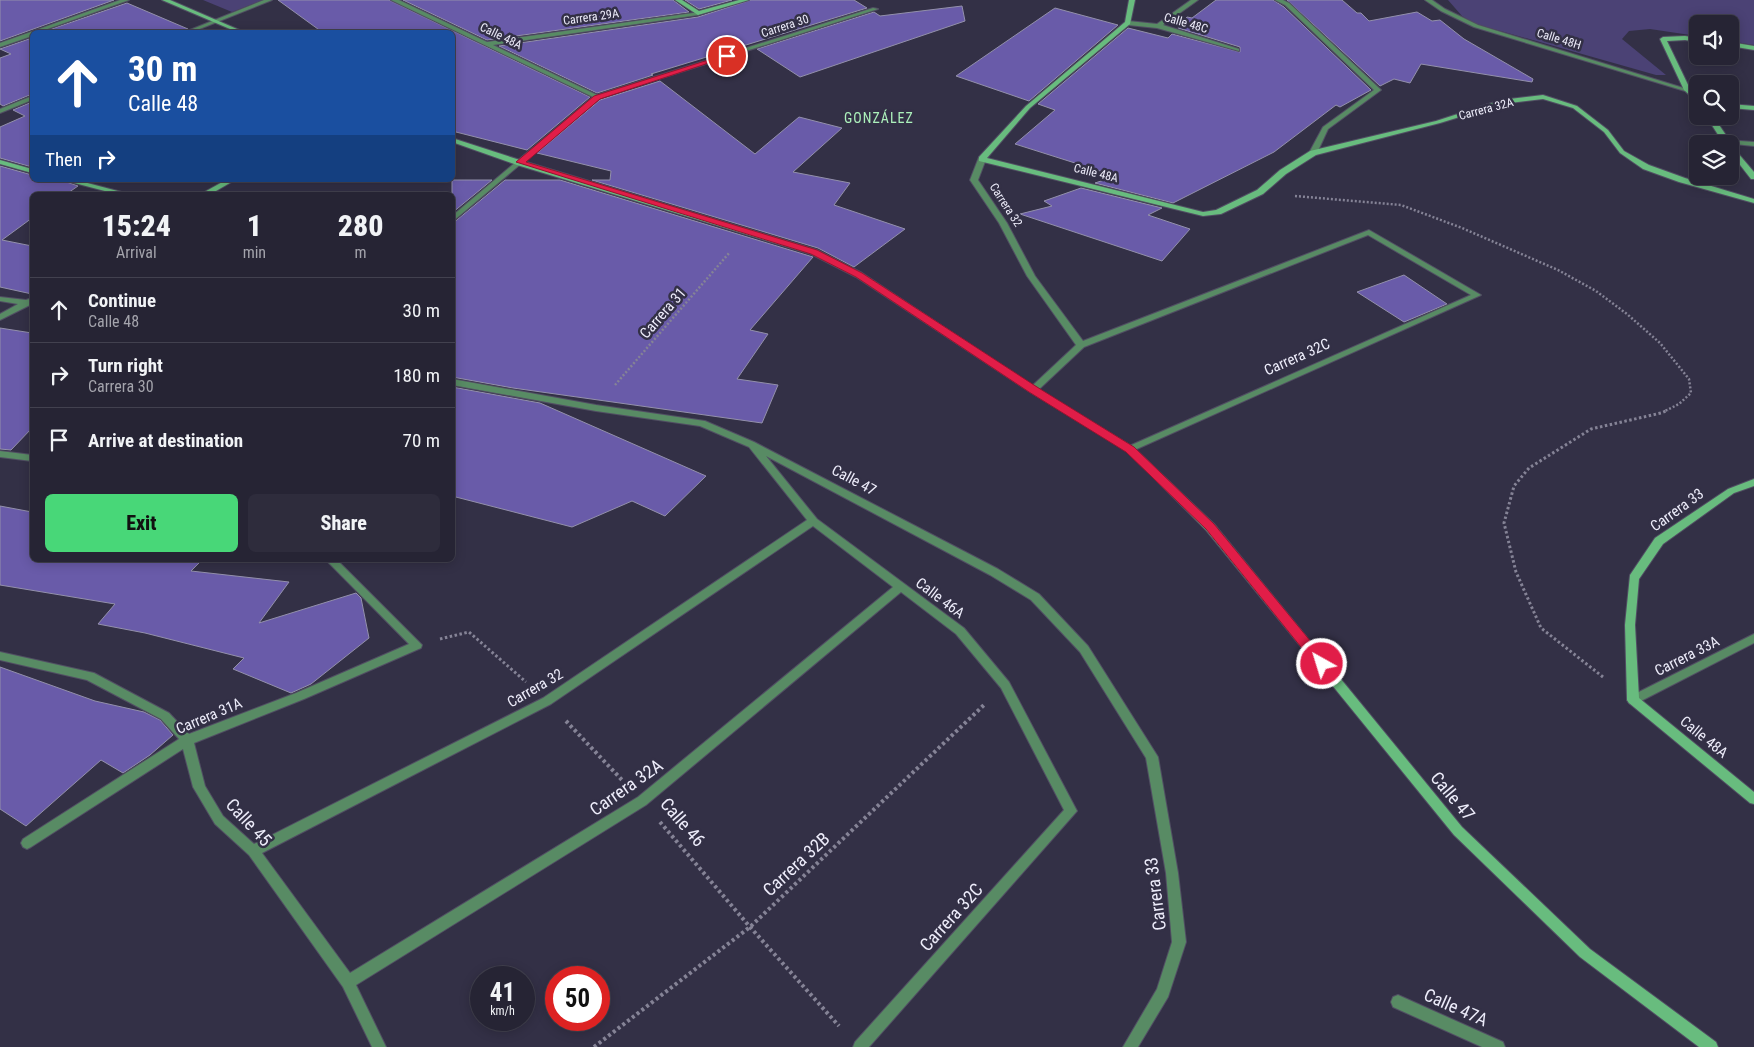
<!DOCTYPE html>
<html lang="en">
<head>
<meta charset="utf-8">
<style>
  :root { --surface:#262434; --page:#2e2c3c; --text:#f1f3f6; --muted:#a4a4ac; --line:#42414f; --accent:#48d778 }
  body { margin:0; font-family:"Roboto Condensed",sans-serif; background:var(--page); color:var(--text); height:100vh; display:flex; flex-direction:column; font-size:19px; white-space:nowrap }
  * { box-sizing:border-box; margin:0 }
  p { font-size:16px; color:var(--muted) }
  .icon { flex:none; width:28px; height:28px; fill:none; stroke:currentColor; stroke-width:2; stroke-linecap:round; stroke-linejoin:round }
  .map { position:relative; flex:1; overflow:hidden }
  .sheet { position:absolute; left:30px; top:192px; width:425px; height:370px; display:flex; flex-direction:column; background:var(--surface); border-radius:8px; box-shadow:0 2px 12px #0003,0 0 0 1px var(--line) }
  .sheet>* { flex:none }
  .guide { position:absolute; left:30px; top:30px; width:425px; height:152px; border-radius:8px; box-shadow:0 2px 12px #0003,0 0 0 1px var(--line); background:#1a4fa0; color:#fff; overflow:hidden }
  .controls { position:absolute; left:1689px; top:15px; display:grid; gap:10px }
  .controls a { display:grid; place-items:center; width:50px; height:50px; border-radius:8px; background:var(--surface); box-shadow:0 2px 12px #0003,0 0 0 1px var(--line); font-size:25px }
  .speed { position:absolute; left:470px; top:966px; display:flex; gap:10px; font-size:25px; font-weight:700; text-align:center }
  .speed>* { display:grid; place-content:center; width:65px; height:65px; border-radius:50%; background:var(--surface); box-shadow:0 2px 12px #0003,0 0 0 1px var(--line); line-height:1 }
  .speed small { font-size:12px; font-weight:400 }
  .speed .limit { border:8px solid #d22; background:#fff; color:#111 }
  .pin { position:absolute; display:grid; place-items:center; width:42px; height:42px; color:#fff; margin:-21px; border:2px solid #fff; border-radius:50%; box-shadow:0 1px 5px #0007 }
  .me { position:absolute; width:55px; margin:-28px; rotate:321deg; stroke-linejoin:round; filter:drop-shadow(0 0 4px #0008) }
  .turn { display:flex; align-items:center; gap:18px; height:105px; padding:0 15px; font-size:22px }
  .turn .icon { width:65px; height:65px; stroke-width:2.5 }
  .turn b { display:block; font-size:35px; line-height:42px }
  .then { display:flex; align-items:center; height:48px; padding:0 15px; background:#0003; gap:10px; font-size:19px }
  .eta { display:flex; justify-content:space-evenly; align-items:center; height:85px; text-align:center }
  .eta b { font-size:30px; font-weight:800; line-height:35px }
  .cta { display:flex; gap:10px; margin-top:auto; padding:10px 15px }
  .cta a { flex:1; height:58px; border-radius:8px; background:var(--accent); color:#111; font-size:20px; font-weight:800; line-height:58px; text-align:center }
  .cta a+a { background:var(--page); color:var(--text) }
  ul { padding:0; list-style:none }
  li { display:flex; align-items:center; gap:15px; height:65px; padding:0 15px; border-top:1px solid var(--line) }
  li div { flex:1 }
  li b { display:block; font-size:19px }
  li em { font-style:normal }
  .map>svg:first-child { display:block }
  .green { fill:#4b4275 }
  .building { fill:#695ba9; stroke:#9390ab }
  .lines { fill:none; stroke-linecap:round; stroke-linejoin:round }
  .street-casing { stroke:#514e63; stroke-width:2 }
  .secondary-casing { stroke:#514e63; stroke-width:2 }
  .path-far2 { stroke:#858396; stroke-width:2.5; stroke-dasharray:2 2; stroke-linecap:butt }
  .path-far1 { stroke:#858396; stroke-width:3; stroke-dasharray:2.5 2.5; stroke-linecap:butt }
  .path { stroke:#858396; stroke-width:4; stroke-dasharray:3 3; stroke-linecap:butt }
  .street { fill:#588b64; fill-rule:evenodd }
  .secondary { fill:#68bc7e; fill-rule:evenodd }
  .route { fill:#e11d48; stroke:#92132f }
  .labels { text-anchor:middle; dominant-baseline:central; stroke-width:5; stroke-linejoin:round; paint-order:stroke }
  .far-street-label { font-size:12px; fill:#edecfa; stroke:#333046 }
  .far-neighbourhood-label { font-size:14px; letter-spacing:1px; fill:#acf1bb; stroke:#333046 }
  .street-label { font-size:15px; fill:#edecfa; stroke:#333046 }
  .near-street-label { font-size:18px; fill:#edecfa; stroke:#333046 }
</style>
</head>
<body>
<div class="map">
<svg width="1754" height="1047" viewBox="0 0 1754 1047">
  <rect width="100%" height="100%" fill="#333046"/>
  <g class="green">
    <path d="M203,0H263L232,12Z"/>
    <path d="M1448,0H1754V45L1730,41V24H1698L1697,36L1650,29L1629,31L1622,39L1666,75H1656L1476,24L1462,16Z"/>
  </g>
  <g class="building">
    <path d="M0,0H114L0,41Z"/>
    <path d="M278,0H389L590,97L527,150L452,131V32H322Z"/>
    <path d="M403,0H673L689,12L487,40Z"/>
    <path d="M685,0H732L699,9Z"/>
    <path d="M751,0H854L867,8L651,74L653,75L597,93L499,46L698,17Z"/>
    <path d="M1216,0H1273L1284,7L1371,90L1340,107L1336,105L1274,152L1173,203L1095,183L1116,176L1015,144L1055,110L1038,104L1128,28L1168,38L1172,34L1240,52V47L1178,28L1187,17L1192,18Z"/>
    <path d="M1287,0H1342L1357,13H1361L1369,21L1417,12L1432,21L1440,20L1464,39L1533,79L1532,82L1421,64L1410,83L1394,79L1380,86Z"/>
    <path d="M127,3L188,29L183,32H43Z"/>
    <path d="M962,6L965,21L800,77L757,49L874,12L880,16Z"/>
    <path d="M1055,8L1118,25L1029,101L956,76Z"/>
    <path d="M32,38V94L3,106L0,104V58L11,54L0,49Z"/>
    <path d="M660,81L755,154L799,117L842,128L793,172L850,183L834,205L905,229L854,267L818,248L592,180H610L611,171L537,153L600,100Z"/>
    <path d="M32,102V167L0,158V127L25,116L13,110Z"/>
    <path d="M0,166L32,175V180H61L78,186L65,195H32V218L2,240L32,246V294L0,287Z"/>
    <path d="M452,180H492L452,213Z"/>
    <path d="M505,180H560L813,257L750,330L768,334L737,379L778,385L762,423L513,388L452,377V224Z"/>
    <path d="M1081,188L1162,208L1148,215L1190,229L1162,261L1020,214L1052,206L1044,201Z"/>
    <path d="M1404,275L1447,304L1404,322L1357,292Z"/>
    <path d="M0,328L32,333V428L11,450L0,449Z"/>
    <path d="M452,387L540,403L706,476L665,516L632,501L572,527L452,496Z"/>
    <path d="M0,506L32,512V560H202L191,571L289,582L259,623L356,593L361,598L369,638L311,684L291,693L233,669L244,658L145,633L98,624L115,604L0,585Z"/>
    <path d="M0,667L95,701L144,712L160,720L173,735L150,755L123,773L101,760L26,826L0,809Z"/>
  </g>
  <g class="lines">
    <g class="street-casing">
      <g id="street">
        <path d="M120,0H129L39,32H32V36L0,47V43Z"/>
        <path d="M264,0H272L192,32H185Z"/>
        <path d="M391,0H399L487,42L700,12L701,13L698,15L493,45L597,95L873,8L878,9L599,98L452,222V216L593,97Z"/>
        <path d="M1191,0H1198L1163,25L1239,49V51L1157,28L1128,25L1125,23L1128,21L1157,24Z"/>
        <path d="M1275,0H1283L1289,3L1381,90L1328,129L1316,155L1309,153L1323,127L1374,90L1285,5Z"/>
        <path d="M1425,0H1432L1445,9L1478,25L1690,90L1685,91L1474,27L1441,11Z"/>
        <path d="M32,96V100L0,113V109Z"/>
        <path d="M1726,140L1754,142V146L1724,143L1723,142Z"/>
        <path d="M979,157L986,159L978,180L1007,223L1035,276L1083,341L1369,230L1481,295L1130,452L1125,449L1127,447L1471,295L1368,235L1084,347L1036,392H1030L1029,390L1030,388L1076,345L1027,276L999,223L970,180Z"/>
        <path d="M0,297L26,300L32,298V304L0,320V314L18,304L0,301Z"/>
        <path d="M452,379L596,405L705,421L754,442L998,569L1039,594L1088,646L1158,757L1178,873L1186,942L1168,997L1138,1047H1123L1157,989L1172,942L1166,873L1146,758L1080,652L1031,600L990,575L766,456L817,519L964,628L1009,682L1077,811L869,1047H853L855,1042L1064,810L1001,688L956,634L901,592L646,805L356,985L386,1047H372L343,987L249,855L215,824L193,787L183,749L31,847L27,849L23,847L21,843L23,839L179,739L161,719L87,680L0,660V652L94,673L169,713L189,734L296,693L409,644L326,560H337L422,645L421,648L304,699L194,743L205,786L223,816L254,844L543,698L807,520L749,447L700,426L596,411L452,385ZM813,526L893,587L638,797L350,973L262,853L551,704Z"/>
        <path d="M0,451L32,455V461L0,457Z"/>
        <path d="M1754,634V643L1637,703L1633,705L1629,703L1627,700L1629,697Z"/>
        <path d="M1398,995L1503,1042L1505,1047H1482L1393,1007L1391,1002L1393,997Z"/>
      </g>
    </g>
    <g class="secondary-casing">
      <g id="secondary">
        <path d="M162,0H170L244,32H237Z"/>
        <path d="M675,0H682L699,11L739,0H749L698,15Z"/>
        <path d="M1129,0H1135L1130,24L1030,108L987,158L1203,212L1216,210L1257,190L1280,170L1310,151L1436,121L1501,100L1543,95L1577,106L1608,130L1624,151L1649,165L1685,178L1754,199V203L1679,182L1643,169L1620,153L1604,132L1573,108L1543,99L1502,104L1440,123L1316,155L1286,174L1263,194L1221,214L1203,216L979,161V157L1026,106L1125,22Z"/>
        <path d="M1685,36L1698,38V42L1685,40L1667,41L1690,89L1698,97V103L1684,90L1660,39L1663,37Z"/>
        <path d="M1730,42L1754,46V50L1730,46Z"/>
        <path d="M1730,104L1754,106V110L1730,108Z"/>
        <path d="M1706,116H1713L1732,144L1731,145L1754,172V179H1751L1730,152V144H1724Z"/>
        <path d="M452,138L523,161L817,250L862,273L1036,388L1133,447L1214,524L1462,827L1590,949L1716,1042L1718,1047H1699L1580,957L1454,835L1206,530L1127,451L1030,392L856,277L811,254L517,165L452,142Z"/>
        <path d="M0,160L32,169V173L0,164Z"/>
        <path d="M63,180H76L133,195H120Z"/>
        <path d="M226,180H235L209,195H199Z"/>
        <path d="M1754,479V486L1734,493L1663,544L1639,579L1635,625L1639,698L1754,792V804L1750,803L1629,703L1627,700L1625,625L1630,575L1655,538L1728,489Z"/>
      </g>
    </g>
    <g class="path-far2">
      <path d="M1295,196L1401,205L1462,228L1558,270L1596,291L1627,314L1660,343L1689,379L1691,393L1679,404L1665,411"/>
      <path d="M615,385L730,252"/>
    </g>
    <g class="path-far1">
      <path d="M440,639L469,632L526,682"/>
      <path d="M1603,677L1541,628L1516,572L1504,523L1514,486L1529,468L1591,429L1661,413L1668,410"/>
    </g>
    <g class="path">
      <path d="M566,721L622,780"/>
      <path d="M660,822L750,927L839,1026"/>
      <path d="M594,1047L750,927L984,705"/>
    </g>
    <use href="#street" class="street"/>
    <use href="#secondary" class="secondary"/>
  </g>
  <path class="route" d="M724,55L730,56L600,99L526,162L817,250L862,273L1037,387L1134,447L1214,524L1326,660L1328,664L1326,667H1317L1206,529L1126,452L1029,392L856,277L811,254L516,162L594,96Z"/>
  <g class="labels">
    <g class="far-street-label">
      <text transform="translate(591 17) rotate(-8)">Carrera 29A</text>
      <text transform="translate(1186 23) rotate(16)">Calle 48C</text>
      <text transform="translate(785 26) rotate(-18)">Carrera 30</text>
      <text transform="translate(501 36) rotate(26)">Calle 48A</text>
      <text transform="translate(1559 39) rotate(17)">Calle 48H</text>
      <text transform="translate(1486 109) rotate(-15)">Carrera 32A</text>
      <text transform="translate(1096 173) rotate(14)">Calle 48A</text>
      <text transform="translate(1006 205) rotate(57)">Carrera 32</text>
    </g>
    <g class="far-neighbourhood-label">
      <text x="879" y="118">GONZÁLEZ</text>
    </g>
    <g class="street-label">
      <text transform="translate(663 313) rotate(-49)">Carrera 31</text>
      <text transform="translate(1297 357) rotate(-24)">Carrera 32C</text>
      <text transform="translate(854 480) rotate(28)">Calle 47</text>
      <text transform="translate(1677 510) rotate(-36)">Carrera 33</text>
      <text transform="translate(940 598) rotate(37)">Calle 46A</text>
      <text transform="translate(1687 656) rotate(-27)">Carrera 33A</text>
      <text transform="translate(535 688) rotate(-30)">Carrera 32</text>
      <text transform="translate(209 716) rotate(-23)">Carrera 31A</text>
      <text transform="translate(1704 737) rotate(39)">Calle 48A</text>
    </g>
    <g class="near-street-label">
      <text transform="translate(626 787) rotate(-35)">Carrera 32A</text>
      <text transform="translate(1453 796) rotate(50)">Calle 47</text>
      <text transform="translate(249 822) rotate(47)">Calle 45</text>
      <text transform="translate(683 822) rotate(49)">Calle 46</text>
      <text transform="translate(796 864) rotate(-43)">Carrera 32B</text>
      <text transform="translate(1155 894) rotate(-97)">Carrera 33</text>
      <text transform="translate(951 917) rotate(-48)">Carrera 32C</text>
      <text transform="translate(1456 1007) rotate(24)">Calle 47A</text>
    </g>
  </g>
</svg>
<div class="controls">
<a><svg class="icon" aria-label="sound" viewBox="0 0 24 24"><path d="M4 9h4l5-4v14l-5-4H4zM17 9q2 3 0 6"/></svg></a>
<a><svg class="icon" aria-label="search" viewBox="0 0 24 24"><circle cx="10" cy="10" r="6"/><path d="M15 15l6 6"/></svg></a>
<a><svg class="icon" aria-label="layers" viewBox="0 0 24 24"><path d="M12 4l9 5-9 5-9-5zM3 14l9 5 9-5"/></svg></a>
</div>
<div class="speed"><div>41<small>km/h</small></div><div class="limit">50</div></div>
<div class="pin" style="left:727px;top:56px;background:#d93025"><svg class="icon" aria-label="arrive" viewBox="0 0 24 24"><path d="M6 21V4h12l-3 4 3 4H6"/></svg></div>
<svg class="me" style="left:1322px;top:664px" viewBox="-20 -20 40 40"><circle r="17" fill="#e11d48" stroke="#fff" stroke-width="3"/><path d="M0-11L8 9 0 5-8 9z" fill="#fff"/></svg>
<div class="guide">
<div class="turn"><svg class="icon" aria-label="ahead" viewBox="0 0 24 24"><path d="M12 20V5M6 11l6-6 6 6"/></svg><div><b>30 m</b>Calle 48</div></div>
<div class="then">Then<svg class="icon" aria-label="right" viewBox="0 0 24 24"><path d="M7 20v-9h11M14 6l5 5-5 5"/></svg></div>
</div>
<section class="sheet">
<div class="eta">
<div><b>15:24</b><p>Arrival</p></div>
<div><b>1</b><p>min</p></div>
<div><b>280</b><p>m</p></div>
</div>
<ul>
<li><svg class="icon" aria-label="ahead" viewBox="0 0 24 24"><path d="M12 20V5M6 11l6-6 6 6"/></svg><div><b>Continue</b><p>Calle 48</p></div><em>30 m</em></li>
<li><svg class="icon" aria-label="right" viewBox="0 0 24 24"><path d="M7 20v-9h11M14 6l5 5-5 5"/></svg><div><b>Turn right</b><p>Carrera 30</p></div><em>180 m</em></li>
<li><svg class="icon" aria-label="arrive" viewBox="0 0 24 24"><path d="M6 21V4h12l-3 4 3 4H6"/></svg><div><b>Arrive at destination</b></div><em>70 m</em></li>
</ul>
<div class="cta"><a>Exit</a><a>Share</a></div>
</section>
</div>
</body>
</html>
